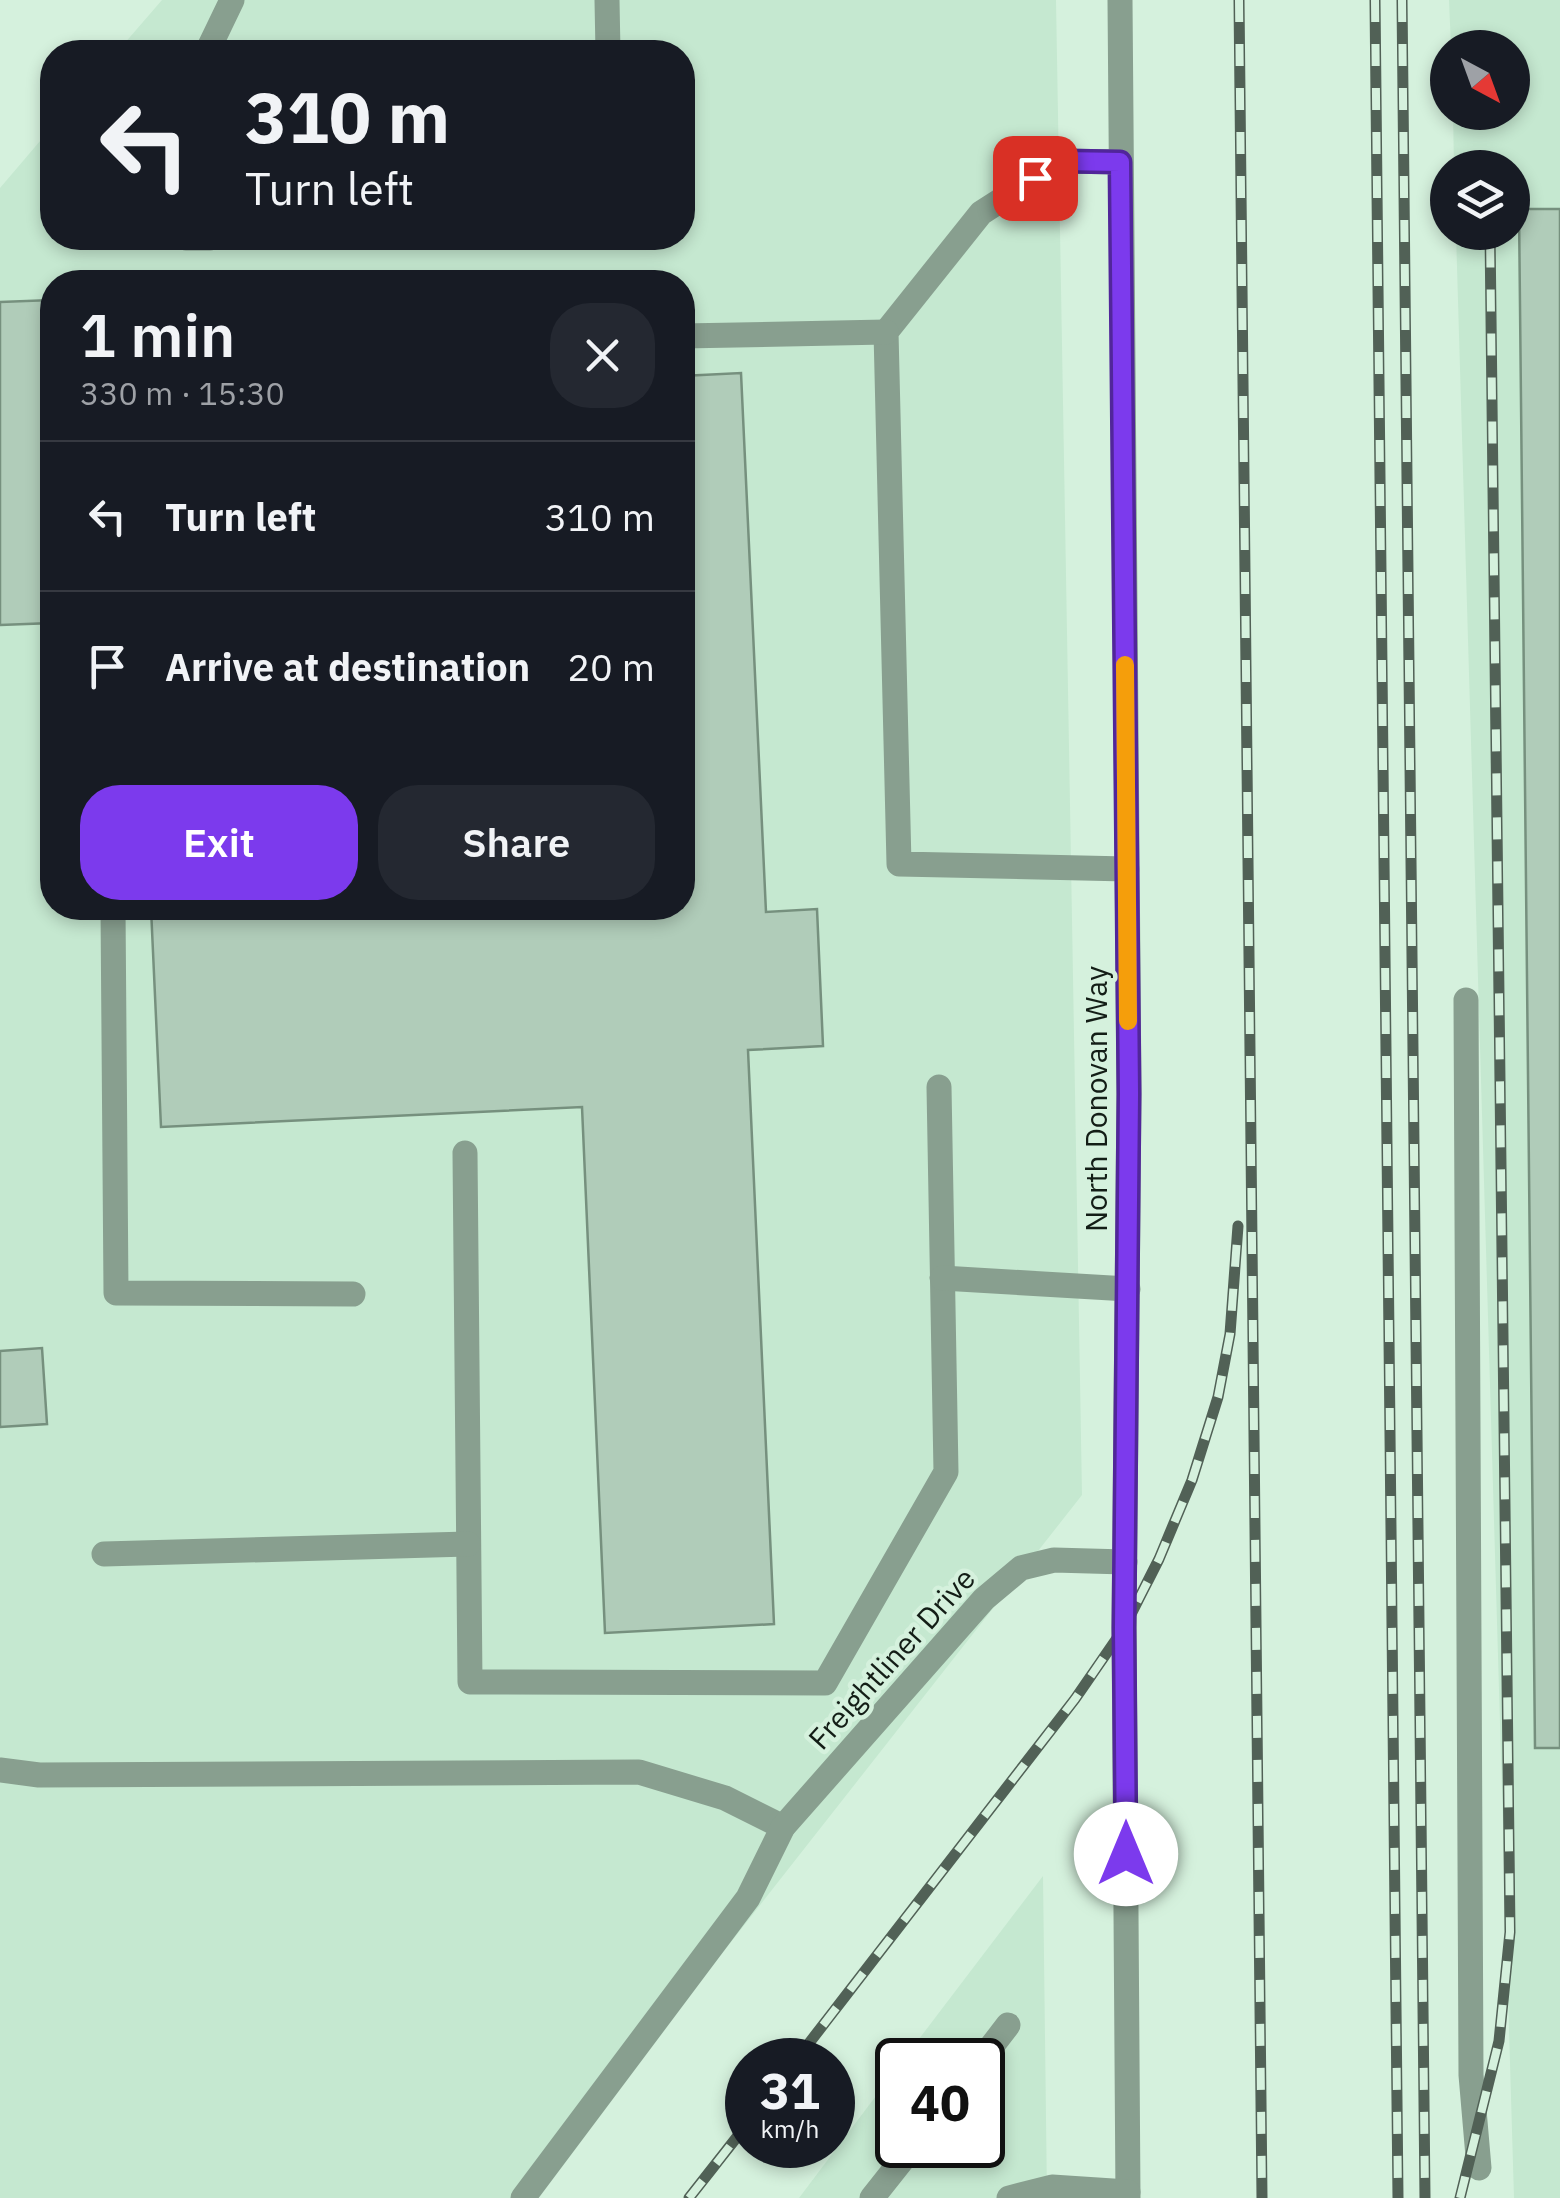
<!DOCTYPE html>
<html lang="en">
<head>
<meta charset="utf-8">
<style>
  :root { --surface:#171b24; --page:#242831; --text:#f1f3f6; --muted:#9ea1a6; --line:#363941; --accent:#7c3aed }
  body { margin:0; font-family:"IBM Plex Sans",sans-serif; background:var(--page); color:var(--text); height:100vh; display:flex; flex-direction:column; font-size:38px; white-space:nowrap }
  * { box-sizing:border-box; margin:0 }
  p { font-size:32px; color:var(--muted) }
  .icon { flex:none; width:55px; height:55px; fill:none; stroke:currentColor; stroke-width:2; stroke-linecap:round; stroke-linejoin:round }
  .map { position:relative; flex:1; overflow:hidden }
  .panel { position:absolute; left:40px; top:270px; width:655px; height:650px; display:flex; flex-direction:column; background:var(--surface); border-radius:40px; box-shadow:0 5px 15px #0003 }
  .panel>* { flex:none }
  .hud { position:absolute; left:40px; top:40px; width:655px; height:210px; border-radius:40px; box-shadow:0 5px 15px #0003; background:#171b24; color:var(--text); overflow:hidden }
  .needle { width:65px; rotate:139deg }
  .tools { position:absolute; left:1430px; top:30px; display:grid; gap:20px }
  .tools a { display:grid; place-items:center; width:100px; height:100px; border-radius:50%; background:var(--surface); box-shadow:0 5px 15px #0003; font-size:50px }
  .speed { position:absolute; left:725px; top:2038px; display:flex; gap:20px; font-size:50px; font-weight:700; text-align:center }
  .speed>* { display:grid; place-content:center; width:130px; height:130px; border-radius:50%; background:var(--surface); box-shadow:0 5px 15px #0003; line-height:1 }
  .speed small { font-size:25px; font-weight:400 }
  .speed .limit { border:5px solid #111; border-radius:15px; background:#fff; color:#111 }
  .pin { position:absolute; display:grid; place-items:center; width:85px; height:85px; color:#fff; margin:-42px; border-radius:20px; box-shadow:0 5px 15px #0006 }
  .me { position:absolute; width:110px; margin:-55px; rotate:0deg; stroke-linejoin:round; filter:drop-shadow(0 0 8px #0008) }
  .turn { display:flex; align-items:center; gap:35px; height:210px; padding:0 40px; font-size:45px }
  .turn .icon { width:130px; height:130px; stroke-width:2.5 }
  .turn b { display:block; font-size:70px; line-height:85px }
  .round { display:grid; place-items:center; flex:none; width:105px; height:105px; border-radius:40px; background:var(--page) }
  .head { display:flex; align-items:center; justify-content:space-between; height:170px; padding:0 40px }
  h1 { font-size:60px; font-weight:600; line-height:75px }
  .action { display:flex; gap:20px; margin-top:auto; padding:20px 40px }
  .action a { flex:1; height:115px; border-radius:40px; background:var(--accent); color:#fff; font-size:40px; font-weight:600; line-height:115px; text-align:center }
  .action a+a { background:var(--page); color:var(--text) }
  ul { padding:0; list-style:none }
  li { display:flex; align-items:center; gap:30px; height:150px; padding:0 40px; border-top:2px solid var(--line) }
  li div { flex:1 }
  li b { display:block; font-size:38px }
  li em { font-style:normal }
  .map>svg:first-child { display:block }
  .built { fill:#c5e8d0; fill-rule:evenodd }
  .building { fill:#b0ccb9; stroke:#76907e; stroke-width:2.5 }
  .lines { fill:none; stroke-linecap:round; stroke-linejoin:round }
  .minor { stroke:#889f8f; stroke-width:25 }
  .rail-casing { stroke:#516156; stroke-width:11 }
  .rail { stroke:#d5f1dd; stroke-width:8; stroke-dasharray:22; stroke-linecap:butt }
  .route-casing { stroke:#51269a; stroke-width:25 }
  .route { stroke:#7c3aed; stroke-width:18 }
  .slow { stroke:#f59e0b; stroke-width:18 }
  .labels { text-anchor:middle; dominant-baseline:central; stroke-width:9; stroke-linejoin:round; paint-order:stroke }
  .street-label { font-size:30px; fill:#131d16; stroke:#d5f1dd }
</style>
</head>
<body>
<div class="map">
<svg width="1560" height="2198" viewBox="0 0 1560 2198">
  <rect width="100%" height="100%" fill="#d5f1dd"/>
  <g class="built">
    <path d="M162,0H1056L1082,1495L530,2198H0V188L52,127V238H682V52H117ZM52,282H682V908H52Z"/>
    <path d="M1449,0H1560V2198H1514L1456,233L1512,232V168L1454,167L1453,113L1512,112V48L1451,47Z"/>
    <path d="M1043,1876L1047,2198H799L897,2068L898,2145H982V2060H903Z"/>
  </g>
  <g class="building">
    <path d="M1519,209H1560V1748H1535Z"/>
    <path d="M52,300V623L0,625V302Z"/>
    <path d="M741,373L766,912L817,909L823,1046L748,1050L774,1624L605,1633L582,1107L161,1127L151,908H682V376Z"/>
    <path d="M42,1348L47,1424L0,1427V1351Z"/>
  </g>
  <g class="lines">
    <g class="minor">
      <path d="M607,0L608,52"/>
      <path d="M1120,0L1129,1094L1124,1628L1128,2198"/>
      <path d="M207,52L232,0"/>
      <path d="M1120,162L1062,161L981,213L886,332L899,864L1127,869"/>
      <path d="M186,238H210"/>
      <path d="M682,336L886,332"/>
      <path d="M113,908L116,1293L353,1294"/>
      <path d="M1466,1000L1471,2075L1479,2168"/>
      <path d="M465,1153L470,1682L825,1683L946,1472L939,1087"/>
      <path d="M942,1278L1128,1289"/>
      <path d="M104,1554L468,1544"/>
      <path d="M0,1770L39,1775L639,1772L725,1798L783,1827"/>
      <path d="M981,2060L1008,2025"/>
      <path d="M523,2198L748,1898L783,1827L984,1599L1021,1568L1054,1560L1125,1562"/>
      <path d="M872,2198L914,2145"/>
      <path d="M1009,2198L1052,2187L1128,2192"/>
    </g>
    <g class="rail-casing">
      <g id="rail">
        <path d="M1239,0L1262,2198"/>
        <path d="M1375,0L1398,2198"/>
        <path d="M1402,0L1425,2198"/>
        <path d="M796,2060L1075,1699L1124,1628L1159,1559L1192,1480L1218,1397L1230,1334L1238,1226"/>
        <path d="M689,2198L748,2123"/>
        <path d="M1460,2198L1499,2041L1510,1932L1490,232"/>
      </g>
    </g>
    <use href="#rail" class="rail"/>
  </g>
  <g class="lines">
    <g class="route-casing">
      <path id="route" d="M1035,178L1062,161L1120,162L1129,1094L1124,1628L1126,1854"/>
    </g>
    <use href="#route" class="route"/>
    <path class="slow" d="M1125,665L1128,1021"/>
  </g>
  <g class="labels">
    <g class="street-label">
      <text transform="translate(1095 1099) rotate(-90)">North Donovan Way</text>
      <text transform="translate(891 1658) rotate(-48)">Freightliner Drive</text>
    </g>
  </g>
</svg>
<div class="tools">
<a><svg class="needle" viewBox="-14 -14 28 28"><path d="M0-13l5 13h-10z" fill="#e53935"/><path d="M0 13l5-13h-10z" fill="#9ea1a6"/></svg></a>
<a><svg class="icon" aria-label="layers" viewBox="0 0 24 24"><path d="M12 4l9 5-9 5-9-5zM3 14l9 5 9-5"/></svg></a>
</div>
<div class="speed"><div>31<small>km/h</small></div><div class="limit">40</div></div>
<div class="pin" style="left:1035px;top:178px;background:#d93025"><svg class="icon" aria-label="arrive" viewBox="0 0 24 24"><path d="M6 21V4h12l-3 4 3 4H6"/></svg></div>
<svg class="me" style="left:1126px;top:1854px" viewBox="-20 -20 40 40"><circle r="19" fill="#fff"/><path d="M0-13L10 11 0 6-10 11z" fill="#7c3aed"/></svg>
<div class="hud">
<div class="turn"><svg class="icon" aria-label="left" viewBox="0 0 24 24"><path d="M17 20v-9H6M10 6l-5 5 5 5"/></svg><div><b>310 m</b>Turn left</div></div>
</div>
<section class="panel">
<div class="head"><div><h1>1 min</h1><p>330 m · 15:30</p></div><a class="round"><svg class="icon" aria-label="close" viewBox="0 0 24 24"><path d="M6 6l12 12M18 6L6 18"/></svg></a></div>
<ul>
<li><svg class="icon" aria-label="left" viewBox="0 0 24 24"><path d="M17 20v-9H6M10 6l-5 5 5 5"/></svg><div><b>Turn left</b></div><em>310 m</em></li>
<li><svg class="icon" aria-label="arrive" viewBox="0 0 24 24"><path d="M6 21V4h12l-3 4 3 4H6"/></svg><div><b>Arrive at destination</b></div><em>20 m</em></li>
</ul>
<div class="action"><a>Exit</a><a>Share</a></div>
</section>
</div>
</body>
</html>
